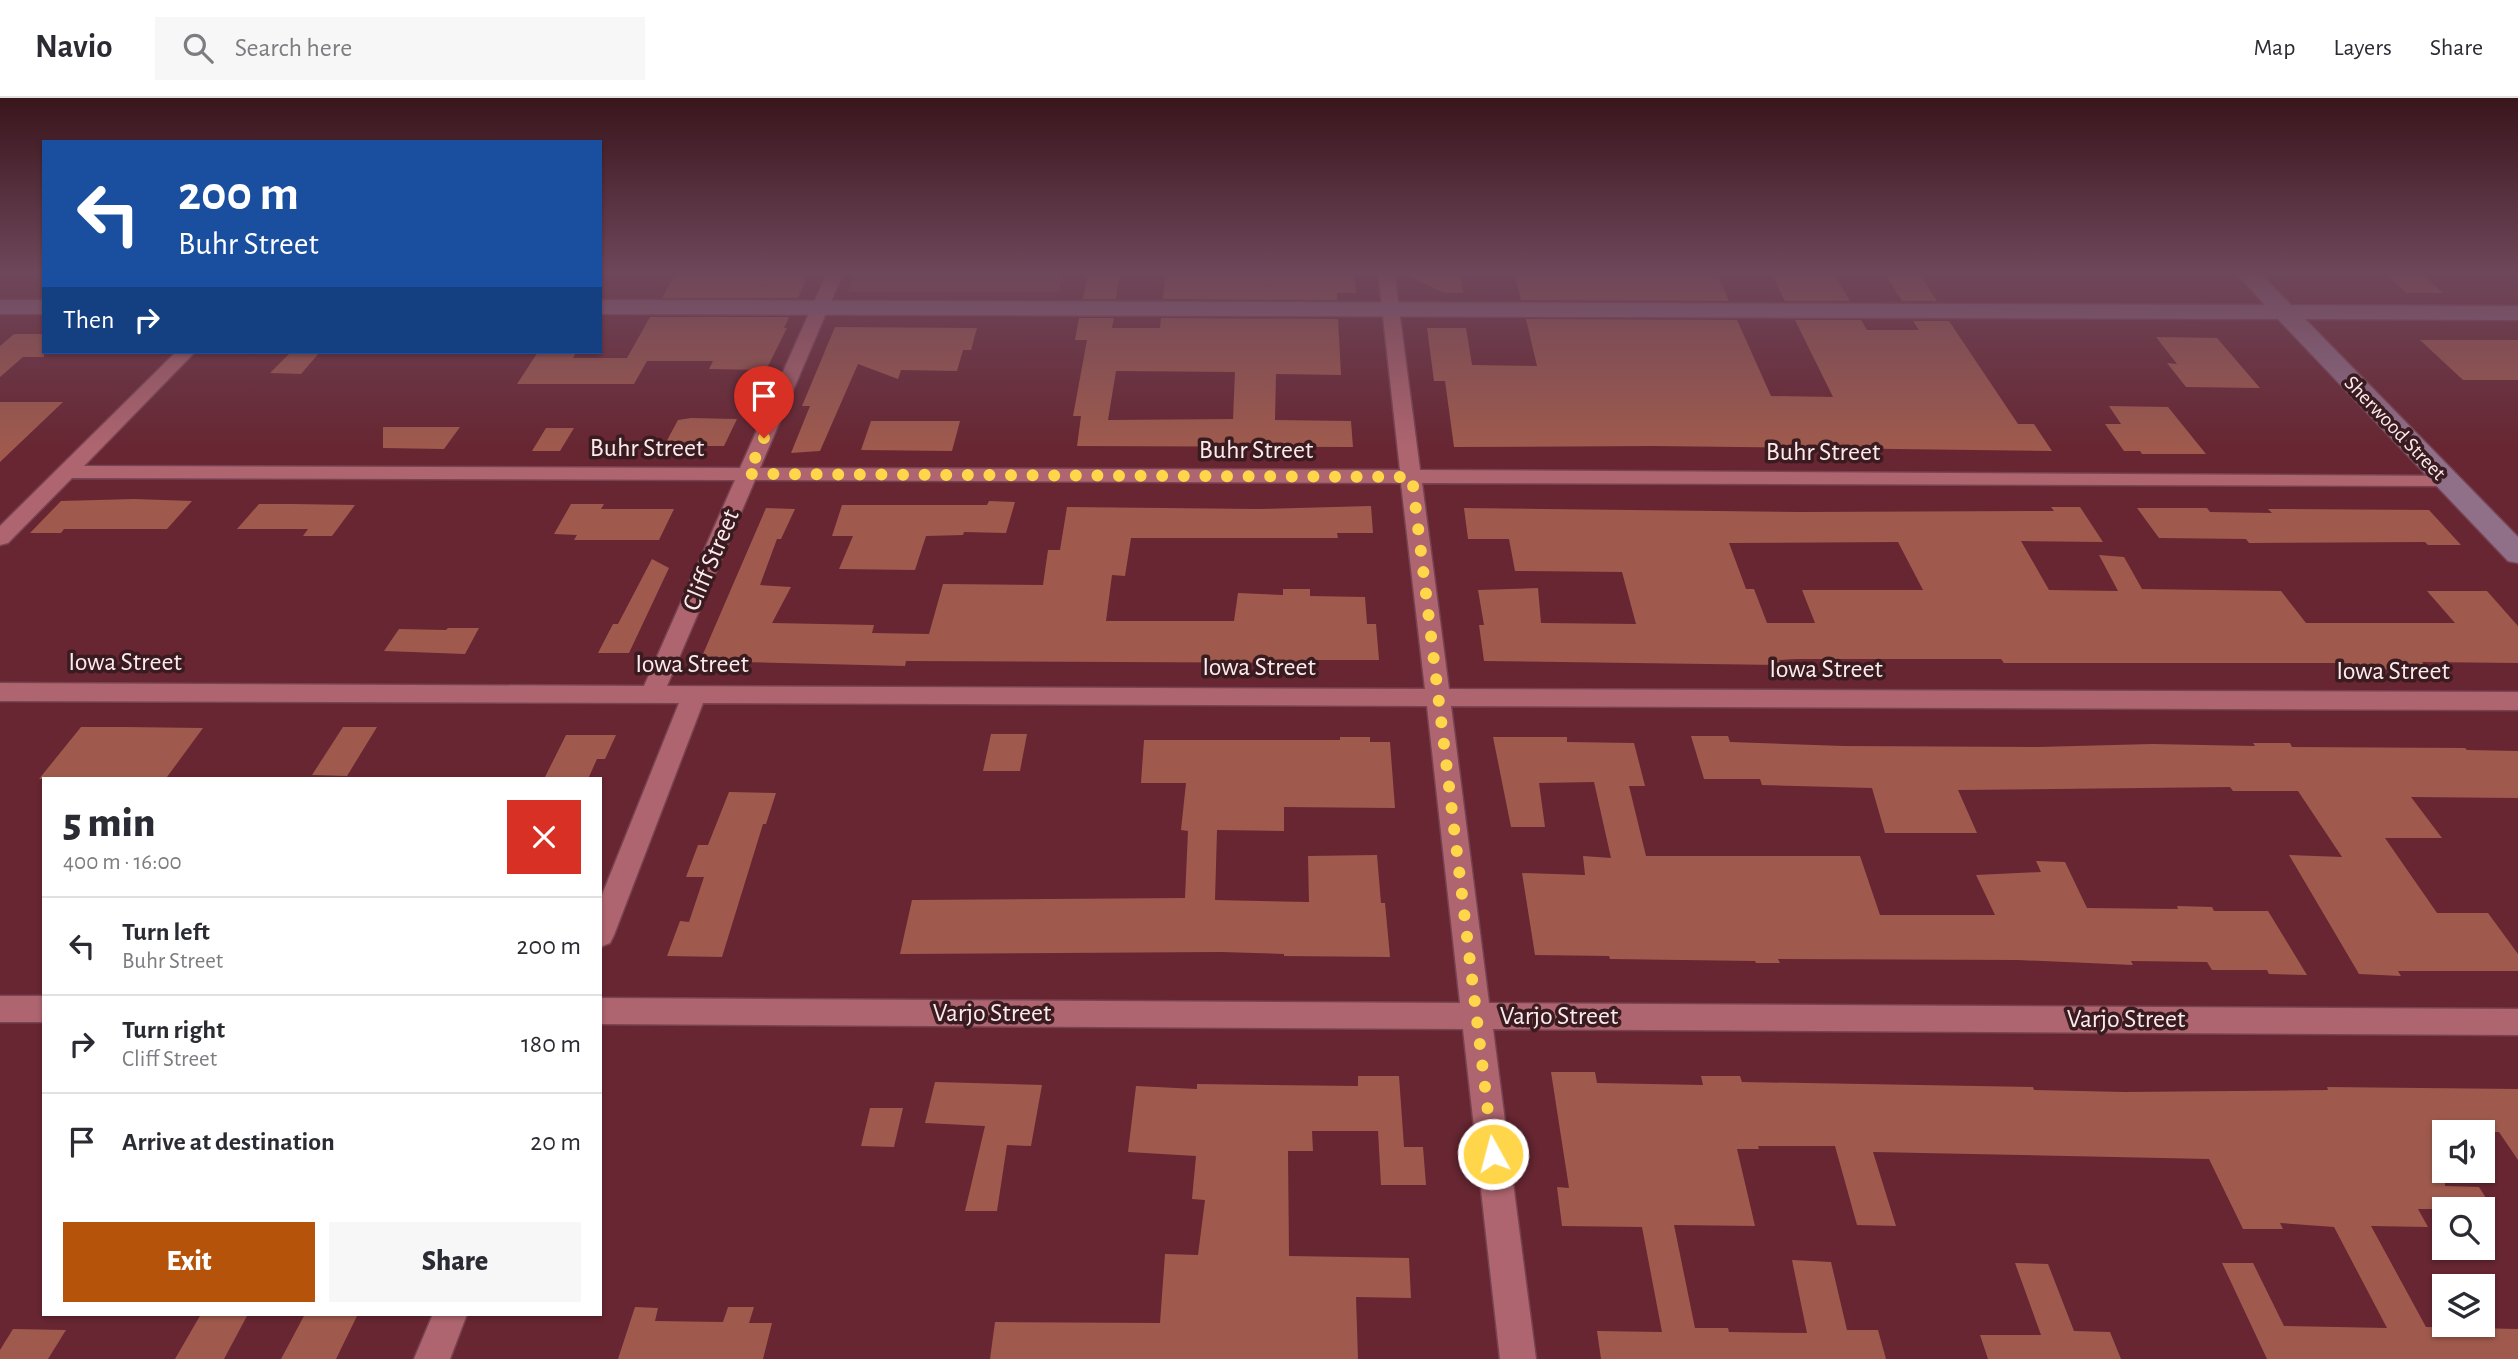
<!DOCTYPE html>
<html lang="en">
<head>
<meta charset="utf-8">
<style>
  :root { --surface:#fff; --page:#f7f7f7; --text:#2b2b33; --muted:#7c7c81; --line:#e1e1e2; --accent:#b45309 }
  body { margin:0; font-family:"Alegreya Sans",sans-serif; background:var(--page); color:var(--text); height:100vh; display:flex; flex-direction:column; font-size:26px; white-space:nowrap }
  * { box-sizing:border-box; margin:0 }
  p { font-size:23px; color:var(--muted) }
  .icon { flex:none; width:38px; height:38px; fill:none; stroke:currentColor; stroke-width:2; stroke-linecap:round; stroke-linejoin:round }
  .map { position:relative; flex:1; overflow:hidden }
  .drawer { position:absolute; left:42px; top:679px; width:560px; height:539px; display:flex; flex-direction:column; background:var(--surface); border-radius:0px; box-shadow:0 2px 5px #0004 }
  .drawer>* { flex:none }
  .hud { position:absolute; left:42px; top:42px; width:560px; height:214px; border-radius:0px; box-shadow:0 2px 5px #0004; background:#1a4fa0; color:#fff; overflow:hidden }
  .fabs { position:absolute; left:2432px; top:1022px; display:grid; gap:14px }
  .fabs a { display:grid; place-items:center; width:63px; height:63px; border-radius:0px; background:var(--surface); box-shadow:0 2px 5px #0004; font-size:35px }
  .pin { position:absolute; display:grid; place-items:center; width:60px; height:60px; color:#fff; margin:-72px -30px; border-radius:50% 50% 50% 0; rotate:-45deg; box-shadow:0 0 7px #0007 }
  .pin .icon { rotate:45deg }
  .me { position:absolute; width:77px; margin:-38px; rotate:353deg; stroke-linejoin:round; filter:drop-shadow(0 0 5px #0008) }
  .turn { display:flex; align-items:center; gap:24px; height:147px; padding:0 21px; font-size:32px }
  .turn .icon { width:91px; height:91px; stroke-width:2.5 }
  .turn b { display:block; font-size:49px; line-height:60px }
  .then { display:flex; align-items:center; height:66px; padding:0 21px; background:#0003; gap:14px; font-size:26px }
  .round { display:grid; place-items:center; flex:none; width:74px; height:74px; border-radius:0px; background:var(--page) }
  .overview { display:flex; align-items:center; justify-content:space-between; height:119px; padding:0 21px }
  h1 { font-size:42px; font-weight:800; line-height:52px }
  .primary-button { display:flex; gap:14px; margin-top:auto; padding:14px 21px }
  .primary-button a { flex:1; height:80px; border-radius:0px; background:var(--accent); color:#fff; font-size:28px; font-weight:800; line-height:80px; text-align:center }
  .primary-button a+a { background:var(--page); color:var(--text) }
  ul { padding:0; list-style:none }
  li { display:flex; align-items:center; gap:21px; height:98px; padding:0 21px; border-top:2px solid var(--line) }
  li div { flex:1 }
  li b { display:block; font-size:26px }
  li em { font-style:normal }
  header { display:flex; align-items:center; gap:42px; box-sizing:border-box; height:98px; padding:0 35px; background:var(--surface); border-bottom:2px solid var(--line) }
  header strong { font-size:33px }
  nav { display:flex; gap:38px; margin-inline-start:auto; font-size:24px }
  .search { width:490px; height:63px; background:var(--page); display:flex; align-items:center; gap:18px; box-sizing:border-box; padding:0 24px; border-radius:0px; color:var(--muted); font-size:26px }
  .map>svg:first-child { display:block }
  .green { fill:#7a444c }
  .building { fill:#9f5a4d; fill-rule:evenodd }
  .lines { fill:none; stroke-linecap:round; stroke-linejoin:round }
  .street-casing { stroke:#784351; stroke-width:3 }
  .secondary-casing { stroke:#784351; stroke-width:3 }
  .street { fill:#ae656f; fill-rule:evenodd }
  .secondary { fill:#906f89; fill-rule:evenodd }
  .route { stroke:#ffd54a; stroke-width:12; stroke-dasharray:0 21.6 }
  .labels { text-anchor:middle; dominant-baseline:central; stroke-width:7; stroke-linejoin:round; paint-order:stroke }
  .far-street-label { font-size:21px; fill:#fcebed; stroke:#391b20 }
  .street-label { font-size:26px; fill:#fcebed; stroke:#391b20 }
</style>
</head>
<body>
<header>
<strong>Navio</strong>
<div class="search"><svg class="icon" aria-label="search" viewBox="0 0 24 24"><circle cx="10" cy="10" r="6"/><path d="M15 15l6 6"/></svg>Search here</div>
<nav><a>Map</a><a>Layers</a><a>Share</a></nav>
</header>
<div class="map">
<svg width="2518" height="1261" viewBox="0 0 2518 1261">
  <rect width="100%" height="100%" fill="#672632"/>
  <path class="green" d="M856,173H1063L1059,194H848Z"/>
  <g class="building">
    <path d="M677,173H810L798,200H662Z"/>
    <path d="M1088,173H1120L1116,201H1083Z"/>
    <path d="M1166,173H1354L1356,195H1337V202L1163,201Z"/>
    <path d="M1398,173H1460L1463,195H1444Z"/>
    <path d="M1514,173H1716L1729,203L1521,202Z"/>
    <path d="M1770,173H1832L1850,203H1785Z"/>
    <path d="M1883,173H1918L1937,203H1902Z"/>
    <path d="M2382,173H2418L2443,195H2406Z"/>
    <path d="M650,219H789L784,230H787L766,272L709,271L713,263H647L634,286H517L538,254H576L573,260H627Z"/>
    <path d="M1079,220H1114L1112,230H1160L1161,220L1338,221L1341,277L1276,276L1275,322L1351,323L1353,349L1077,348L1081,318H1073L1087,242H1075ZM1116,273L1235,274L1233,321L1108,322Z"/>
    <path d="M1526,221L1737,222L1771,298L1833,299L1795,222H1861L1867,232H1919L1913,223H1949L2018,326H2034L2052,353L1653,348L1454,349L1445,283H1434L1427,230H1466L1472,267L1537,268Z"/>
    <path d="M835,229L977,230L971,252H963L957,273L901,272L898,281L858,266L820,353L791,355L810,308H802Z"/>
    <path d="M14,236H44V259H23L0,279V248Z"/>
    <path d="M2156,239L2217,240L2260,290L2186,289L2167,265L2177,266Z"/>
    <path d="M2420,242H2518V282H2463Z"/>
    <path d="M291,254H320L301,276L270,275Z"/>
    <path d="M0,304H63L0,364Z"/>
    <path d="M2109,308L2168,309L2206,356H2142L2140,353H2124L2105,326H2121Z"/>
    <path d="M691,320L737,321L724,348H664L678,322Z"/>
    <path d="M871,323H960L952,353L861,352Z"/>
    <path d="M383,329H460L444,351L383,350Z"/>
    <path d="M546,330H574L560,353H532Z"/>
    <path d="M134,401L192,403L167,431H64L61,435H30L61,403Z"/>
    <path d="M989,403L1015,404L1006,435L964,434L963,437L926,438L915,472L839,471L853,438H832L842,407H987Z"/>
    <path d="M259,406H292L355,407L332,438H303L308,431H237Z"/>
    <path d="M571,406H604L601,411H674L659,442H574L577,437L554,436Z"/>
    <path d="M1371,408L1373,435H1337L1338,440H1131L1125,478L1112,477L1106,523H1234L1238,495L1283,497V491H1310V498L1365,499L1367,526H1376L1379,562H1315V565L906,563L905,568L700,563L766,410L795,411L781,441H777L760,487L791,489L772,525L874,527L872,535L929,536L943,486L1043,487L1048,452H1060L1067,409L1258,411Z"/>
    <path d="M2051,409H2080L2103,444L2021,443L2049,492L2118,493L2099,457L2124,459L2142,491L2281,493L2306,525H2455L2427,493H2487L2518,528V565L2422,564L2429,572L2356,571L2352,565H2004L2001,561H1796L1779,562L1781,567L1484,563L1479,527H1484L1478,492L1538,490L1541,525L1636,526L1622,474L1515,473L1509,441H1468L1464,410L1799,414L2054,413ZM1898,444L1923,492H1802L1815,525H1767L1754,491H1746L1729,445Z"/>
    <path d="M2137,410H2207L2210,414L2272,415L2268,411L2429,412L2461,447H2428L2425,444L2249,445L2246,441L2159,440Z"/>
    <path d="M652,461L669,470L629,555H598L613,526H618Z"/>
    <path d="M448,530H479L465,556L384,553L399,531L446,532Z"/>
    <path d="M81,629H125L203,630L167,679L39,681Z"/>
    <path d="M343,629H377L347,678L312,677Z"/>
    <path d="M991,636H1027L1020,673H983Z"/>
    <path d="M566,637H616L605,661H597L588,681H544Z"/>
    <path d="M1691,638H1728L1730,644L1844,648L2038,649L2152,646L2255,648L2253,645H2290L2292,649L2465,650L2467,652L2518,653V700L2411,699L2442,740H2385L2437,815H2488L2518,856V873H2398L2401,878L2359,876L2289,757L2342,759L2298,693H2233L2230,689L1958,692L1977,735H1885L1872,690L1762,687L1760,681H1704Z"/>
    <path d="M1340,639H1370V644H1390L1395,710L1284,709V733L1217,732L1215,802L1309,804L1308,758L1377,757L1381,805H1385L1390,859L1284,858V856L1221,854L900,856L912,802L1185,800L1188,733L1181,732L1186,685H1141L1144,642H1340Z"/>
    <path d="M1493,639H1567V644L1634,645L1645,688H1629L1646,758H1860L1880,817H1995L1976,777L2041,774L2036,763L2065,764L2087,810L2178,811L2177,808L2212,809L2214,813H2268L2307,877L2269,876L2267,872H2212L2207,864L2131,863L2133,867L2018,862L1778,861L1780,865H1756L1755,863L1610,861L1609,858L1535,857L1522,775L1585,777L1583,758L1611,760L1594,684L1539,685L1545,729H1511Z"/>
    <path d="M729,694L776,695L766,726H763L722,859L667,858L680,823L689,824L704,779H686L698,747H708Z"/>
    <path d="M1551,974H1595L1597,985L1703,987L1701,978H1740L1742,984L2033,989L2034,992L2125,994L2328,992L2327,989L2518,991V1062L2499,1034H2445V1088L2479,1089L2493,1111H2418L2428,1129L2371,1128L2426,1229L2518,1231V1261H2267L2222,1165H2253L2284,1228L2387,1230L2334,1129L2280,1125L2283,1131H2243L2209,1061L1873,1054L1896,1128L1857,1127L1835,1048H1758L1759,1051H1737L1755,1128L1674,1127L1695,1230H1728L1729,1234L1807,1235L1792,1162L1831,1164L1847,1232H1878L1886,1261H1601L1597,1233L1662,1234L1642,1129L1562,1128L1557,1089L1569,1090Z"/>
    <path d="M1358,978H1399L1404,1049H1423L1426,1087H1381L1378,1033H1312L1313,1053H1288L1289,1158L1409,1160L1411,1200L1356,1199L1358,1261H990L995,1224L1160,1225L1165,1156L1198,1157L1205,1102L1192,1101L1196,1058L1128,1054L1136,988L1197,991V986L1358,988Z"/>
    <path d="M935,984L1042,987L1031,1048L1007,1047L997,1113H965L985,1028L925,1025Z"/>
    <path d="M870,1010H903L894,1049L861,1048Z"/>
    <path d="M2015,1165L2048,1166L2074,1233L2110,1234L2121,1261H1988L1980,1237H2041Z"/>
    <path d="M635,1209L658,1210L655,1223L723,1224L728,1209H754L749,1225H772L763,1261H618Z"/>
    <path d="M201,1216H248L224,1261H175Z"/>
    <path d="M305,1216L357,1218L336,1261H281Z"/>
    <path d="M13,1231L66,1232L48,1261H0V1252Z"/>
  </g>
  <g class="lines">
    <g class="street-casing">
      <g id="street">
        <path d="M828,173H844L760,370L1400,372L1378,173H1394L1420,372L2453,378L2456,382L2453,386L2446,388L1422,385L1449,591L2518,594V612L1451,608L1489,905L2518,911V937L1493,931L1536,1261H1500L1463,931L600,926V900L1460,905L1427,608L703,605L614,837L610,845L600,849V802L679,605L0,603V585L644,588L735,382L72,380L8,445L0,447V428L176,254H195L84,368L740,370ZM755,382L1401,385L1425,591L667,588Z"/>
        <rect x="0" y="898" width="44" height="26"/>
        <path d="M433,1216H467L450,1261H414Z"/>
      </g>
    </g>
    <g class="secondary-casing">
      <g id="secondary">
        <path d="M2234,173H2258L2291,207L2518,208V222L2305,221L2518,439V465L2508,463L2278,221L600,216V202L2265,207Z"/>
        <rect x="0" y="202" width="44" height="14"/>
      </g>
    </g>
    <use href="#street" class="street"/>
    <use href="#secondary" class="secondary"/>
  </g>
  <linearGradient id="sky" x2="0" y2="1"><stop stop-color="#39151c"/><stop offset="0.5" stop-color="#6e475a"/><stop offset="1" stop-color="#6e475a" stop-opacity="0"/></linearGradient>
  <rect width="2518" height="349" fill="url(#sky)"/>
  <g class="lines">
    <path class="route" d="M764,340L748,376L1412,379L1493,1056"/>
  </g>
  <g class="labels">
    <g class="far-street-label">
      <text transform="translate(2395 330) rotate(46)">Sherwood Street</text>
    </g>
    <g class="street-label">
      <text x="647" y="350">Buhr Street</text>
      <text x="1256" y="352">Buhr Street</text>
      <text x="1823" y="354">Buhr Street</text>
      <text transform="translate(711 462) rotate(-67)">Cliff Street</text>
      <text x="125" y="564">Iowa Street</text>
      <text x="692" y="566">Iowa Street</text>
      <text x="1259" y="569">Iowa Street</text>
      <text x="1826" y="571">Iowa Street</text>
      <text x="2393" y="573">Iowa Street</text>
      <text x="992" y="915">Varjo Street</text>
      <text x="1559" y="918">Varjo Street</text>
      <text x="2126" y="921">Varjo Street</text>
    </g>
  </g>
</svg>
<div class="fabs">
<a><svg class="icon" aria-label="sound" viewBox="0 0 24 24"><path d="M4 9h4l5-4v14l-5-4H4zM17 9q2 3 0 6"/></svg></a>
<a><svg class="icon" aria-label="search" viewBox="0 0 24 24"><circle cx="10" cy="10" r="6"/><path d="M15 15l6 6"/></svg></a>
<a><svg class="icon" aria-label="layers" viewBox="0 0 24 24"><path d="M12 4l9 5-9 5-9-5zM3 14l9 5 9-5"/></svg></a>
</div>
<div class="pin" style="left:764px;top:340px;background:#d93025"><svg class="icon" aria-label="arrive" viewBox="0 0 24 24"><path d="M6 21V4h12l-3 4 3 4H6"/></svg></div>
<svg class="me" style="left:1493px;top:1056px" viewBox="-20 -20 40 40"><circle r="17" fill="#ffd54a" stroke="#fff" stroke-width="3"/><path d="M0-11L8 9 0 5-8 9z" fill="#fff"/></svg>
<div class="hud">
<div class="turn"><svg class="icon" aria-label="left" viewBox="0 0 24 24"><path d="M17 20v-9H6M10 6l-5 5 5 5"/></svg><div><b>200 m</b>Buhr Street</div></div>
<div class="then">Then<svg class="icon" aria-label="right" viewBox="0 0 24 24"><path d="M7 20v-9h11M14 6l5 5-5 5"/></svg></div>
</div>
<section class="drawer">
<div class="overview"><div><h1>5 min</h1><p>400 m · 16:00</p></div><a class="round" style="background:#d93025;color:#fff"><svg class="icon" aria-label="close" viewBox="0 0 24 24"><path d="M6 6l12 12M18 6L6 18"/></svg></a></div>
<ul>
<li><svg class="icon" aria-label="left" viewBox="0 0 24 24"><path d="M17 20v-9H6M10 6l-5 5 5 5"/></svg><div><b>Turn left</b><p>Buhr Street</p></div><em>200 m</em></li>
<li><svg class="icon" aria-label="right" viewBox="0 0 24 24"><path d="M7 20v-9h11M14 6l5 5-5 5"/></svg><div><b>Turn right</b><p>Cliff Street</p></div><em>180 m</em></li>
<li><svg class="icon" aria-label="arrive" viewBox="0 0 24 24"><path d="M6 21V4h12l-3 4 3 4H6"/></svg><div><b>Arrive at destination</b></div><em>20 m</em></li>
</ul>
<div class="primary-button"><a>Exit</a><a>Share</a></div>
</section>
</div>
</body>
</html>
